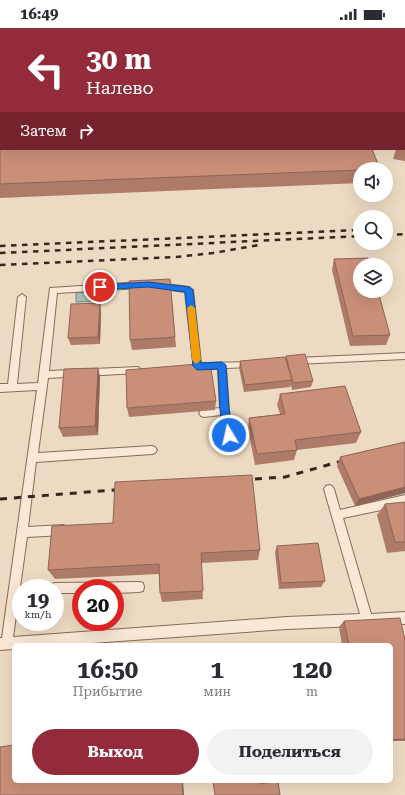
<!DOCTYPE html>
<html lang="ru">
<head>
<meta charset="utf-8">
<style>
  :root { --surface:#fff; --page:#f2f2f3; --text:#2b2b33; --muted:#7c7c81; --accent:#932b3b }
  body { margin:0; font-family:"Roboto Serif",serif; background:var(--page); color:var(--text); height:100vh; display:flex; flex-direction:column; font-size:15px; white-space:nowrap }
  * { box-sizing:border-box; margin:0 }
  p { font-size:13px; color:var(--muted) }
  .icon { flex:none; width:22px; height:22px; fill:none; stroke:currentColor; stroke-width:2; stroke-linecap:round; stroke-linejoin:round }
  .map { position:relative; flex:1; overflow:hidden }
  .sheet { position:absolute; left:12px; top:615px; width:381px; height:140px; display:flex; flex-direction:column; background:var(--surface); border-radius:6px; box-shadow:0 4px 16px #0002 }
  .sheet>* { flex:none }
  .banner { position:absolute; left:0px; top:0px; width:405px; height:122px; box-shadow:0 4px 16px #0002; background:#932b3b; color:#fff; overflow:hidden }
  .controls { position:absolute; left:353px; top:134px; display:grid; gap:8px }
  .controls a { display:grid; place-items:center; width:40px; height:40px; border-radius:50%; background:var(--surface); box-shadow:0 4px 16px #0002; font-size:20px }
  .speed { position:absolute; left:12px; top:551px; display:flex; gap:8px; font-size:20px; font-weight:700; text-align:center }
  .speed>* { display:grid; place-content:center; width:52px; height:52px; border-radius:50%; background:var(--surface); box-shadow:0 4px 16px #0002; line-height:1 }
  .speed small { font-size:10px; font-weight:400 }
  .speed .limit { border:6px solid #d22; background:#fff; color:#111 }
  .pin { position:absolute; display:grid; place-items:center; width:34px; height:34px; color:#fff; margin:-17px; border:2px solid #fff; border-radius:50%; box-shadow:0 1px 4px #0007 }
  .me { position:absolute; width:44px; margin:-22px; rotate:351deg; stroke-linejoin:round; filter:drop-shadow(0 0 3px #0008) }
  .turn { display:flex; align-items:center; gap:14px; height:84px; padding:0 20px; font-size:18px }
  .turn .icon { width:52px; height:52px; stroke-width:2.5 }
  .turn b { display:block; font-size:28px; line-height:34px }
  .then { display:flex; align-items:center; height:38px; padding:0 20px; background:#0003; gap:8px; font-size:15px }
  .eta { display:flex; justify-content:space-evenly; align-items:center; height:68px; text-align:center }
  .eta b { font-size:24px; font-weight:700; line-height:28px }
  .button { display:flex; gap:8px; margin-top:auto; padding:8px 20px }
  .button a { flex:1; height:46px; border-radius:24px; background:var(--accent); color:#fff; font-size:16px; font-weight:700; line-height:46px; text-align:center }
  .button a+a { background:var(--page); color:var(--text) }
  .status { display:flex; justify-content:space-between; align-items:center; height:28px; padding:0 20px; background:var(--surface); direction:ltr }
  .status svg { height:11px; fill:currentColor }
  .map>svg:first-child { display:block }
  .water { fill:#a4bfb3; stroke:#6c8d80 }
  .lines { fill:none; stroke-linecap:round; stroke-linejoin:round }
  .service-casing { stroke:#866b5a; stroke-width:2 }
  .service { fill:#f8e8d5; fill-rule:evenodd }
  .rail-far2 { stroke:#36261e; stroke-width:2; stroke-dasharray:4.5 4.5; stroke-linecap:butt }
  .rail-far1 { stroke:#36261e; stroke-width:2.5; stroke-dasharray:5.5 5.5; stroke-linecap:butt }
  .rail { stroke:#36261e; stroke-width:3; stroke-dasharray:7 7; stroke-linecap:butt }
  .wall { fill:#ae7b68 }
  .shaded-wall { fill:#8d6455 }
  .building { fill:#ca8f79; stroke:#8d6455 }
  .route { fill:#1a73e8; stroke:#114b97 }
  .slow { fill:#f59e0b }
</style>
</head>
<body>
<div class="status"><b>16:49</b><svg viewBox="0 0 49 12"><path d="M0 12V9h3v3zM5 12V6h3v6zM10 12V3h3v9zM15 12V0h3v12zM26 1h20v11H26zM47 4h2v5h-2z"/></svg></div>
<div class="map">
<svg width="405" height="767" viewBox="0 0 405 767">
  <rect width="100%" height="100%" fill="#eddac2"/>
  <path class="water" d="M103,263L102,273L76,274V265Z"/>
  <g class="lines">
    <g class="service-casing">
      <g id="service">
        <rect x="56" y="0" width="6" height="1"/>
        <rect x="404" y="1" width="1" height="4"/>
        <rect x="0" y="33" width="1" height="4"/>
        <rect x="404" y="66" width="1" height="4"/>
        <path d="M141,254L145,257L141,260L57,265L49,343L138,339L142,342L138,345L48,350L38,425L152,418L155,419L157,422L155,425L152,426L36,434L28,499L63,497L67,499L68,502L67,505L63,507L27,509L13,609L287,589L360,586L324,461L326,458L329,457L332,458L334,461L340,482L405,467V477L343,490L371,586L405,584V596L287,601L64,617H14V621L0,622V610H2L37,362L0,364V356H8L18,269L22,266L26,269L17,356L38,355L50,260Z"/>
        <path d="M159,255L189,259L193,262L201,335L254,334L255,336L254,338L251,339L226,340L229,383L233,403H247L249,406L247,409L229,411L226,410L221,387L204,389L201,388L199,385L201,382L220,380L218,341H194L185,264L156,260L155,258Z"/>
        <path d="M405,325V331L296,336L292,333L296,330Z"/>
        <path d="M139,554L143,555L144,559L143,563L139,564L115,565V560H81V565H55V560H50L51,556L55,555Z"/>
      </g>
    </g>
    <use href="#service" class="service"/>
    <g class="rail-far2">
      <path d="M167,1L174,0"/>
      <path d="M194,1L202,0"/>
    </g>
    <g class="rail-far1">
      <path d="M386,207L405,206"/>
      <path d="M0,218L360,202"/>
      <path d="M0,225L360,208"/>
      <path d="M0,237L176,229L213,225L259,217"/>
    </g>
    <g class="rail">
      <path d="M241,452L285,449L349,431"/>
      <path d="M0,471L126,461"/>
    </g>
  </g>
  <g class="wall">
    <path d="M404,100L405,101V133L393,131L396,121H404Z"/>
    <path d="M0,119L360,141V155L0,170Z"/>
    <path d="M334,231L390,307L386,317L350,318L332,242Z"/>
    <path d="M170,251L176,319L132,322L130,312Z"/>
    <path d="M101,283L100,316L71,317L68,310Z"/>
    <path d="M286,328L313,353L311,359L292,362L291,357L290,359L244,364L239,340L240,333L286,331Z"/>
    <path d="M98,340L100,349L98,407L63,409L59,400Z"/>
    <path d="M280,366L361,404L356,415L297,422L294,432L255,437L248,401L249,390L280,386L277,377Z"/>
    <path d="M216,373L215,382L129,389L127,380Z"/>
    <path d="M405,414V465L355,478L337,438L340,429Z"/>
    <path d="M405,474V523L387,525L377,487L385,476Z"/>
    <path d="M52,498L260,522L258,532L201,535L203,571L162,574L160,565L159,546L55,551L48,542Z"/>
    <path d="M277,518L325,553L321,559L279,561L275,524Z"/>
    <path d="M344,593L405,612V713H391V617H342L339,599Z"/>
  </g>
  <g class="shaded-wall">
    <path d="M253,0H290L283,1H253Z"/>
    <path d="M100,275L101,283L100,316L98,309Z"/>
    <path d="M98,340L100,349L98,407L95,398Z"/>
    <path d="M405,459V465L355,478L359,471Z"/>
    <path d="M182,753H183L184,767H183Z"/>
  </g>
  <g class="building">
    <path d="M404,100L405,101V119H404Z"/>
    <path d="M1,118V121H372L380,141H360V142L0,156V119Z"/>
    <path d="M368,230L370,237H360V263H378L390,307L353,308L334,231Z"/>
    <path d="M170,251L175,309L130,312L129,253Z"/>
    <path d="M100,275L98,309L68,310L71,276Z"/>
    <path d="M305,326L313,353L293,355L286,328Z"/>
    <path d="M285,329L292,352L245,357L240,333Z"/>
    <path d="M210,335L216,373L127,380L126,342Z"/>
    <path d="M98,340L95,398L59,400L64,341Z"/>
    <path d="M345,358L361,404L295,412L297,422L257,426L249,390L285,386L280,366Z"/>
    <path d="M405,414V459L359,471L340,429Z"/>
    <path d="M252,447L260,522L201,525L203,563L160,565L159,536L48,542L52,498L113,495L115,454Z"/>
    <path d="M405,474V514H395L385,476Z"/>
    <path d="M318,515L325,553L281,555L277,518Z"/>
    <path d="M400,590L405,612V711L391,712V617H349L344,593Z"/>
    <path d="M14,717V753H182L183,767H0V719Z"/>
    <path d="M213,753H260V756L278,753L280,767H215Z"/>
  </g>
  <path class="route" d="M148,254L189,259L193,262L201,335L222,334L226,337L229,382L234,407L232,410H226L224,407L220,382L218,341L197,342L193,338L185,264L148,259L100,262L96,259L100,257Z"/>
  <path class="slow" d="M191,277L195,280L201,332L196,336L192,332L187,280Z"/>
</svg>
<div class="controls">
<a><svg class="icon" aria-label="sound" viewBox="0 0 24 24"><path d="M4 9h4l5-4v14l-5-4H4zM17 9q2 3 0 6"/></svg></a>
<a><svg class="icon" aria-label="search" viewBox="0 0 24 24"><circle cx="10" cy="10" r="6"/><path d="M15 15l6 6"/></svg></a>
<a><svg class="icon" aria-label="layers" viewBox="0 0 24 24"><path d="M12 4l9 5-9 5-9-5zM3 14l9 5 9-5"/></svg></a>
</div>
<div class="speed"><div>19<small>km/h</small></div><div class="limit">20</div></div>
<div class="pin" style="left:100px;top:259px;background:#d93025"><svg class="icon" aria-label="arrive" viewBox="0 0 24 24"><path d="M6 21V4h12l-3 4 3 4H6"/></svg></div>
<svg class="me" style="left:229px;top:407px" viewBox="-20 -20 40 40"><circle r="17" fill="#1a73e8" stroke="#fff" stroke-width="3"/><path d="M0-11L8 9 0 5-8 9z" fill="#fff"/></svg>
<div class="banner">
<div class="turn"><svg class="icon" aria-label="left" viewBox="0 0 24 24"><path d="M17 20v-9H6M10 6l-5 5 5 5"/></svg><div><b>30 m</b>Налево</div></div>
<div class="then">Затем<svg class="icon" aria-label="right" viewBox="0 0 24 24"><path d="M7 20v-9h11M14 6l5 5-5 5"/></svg></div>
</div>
<section class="sheet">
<div class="eta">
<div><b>16:50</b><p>Прибытие</p></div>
<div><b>1</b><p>мин</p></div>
<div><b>120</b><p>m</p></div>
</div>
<div class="button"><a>Выход</a><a>Поделиться</a></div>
</section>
</div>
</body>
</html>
